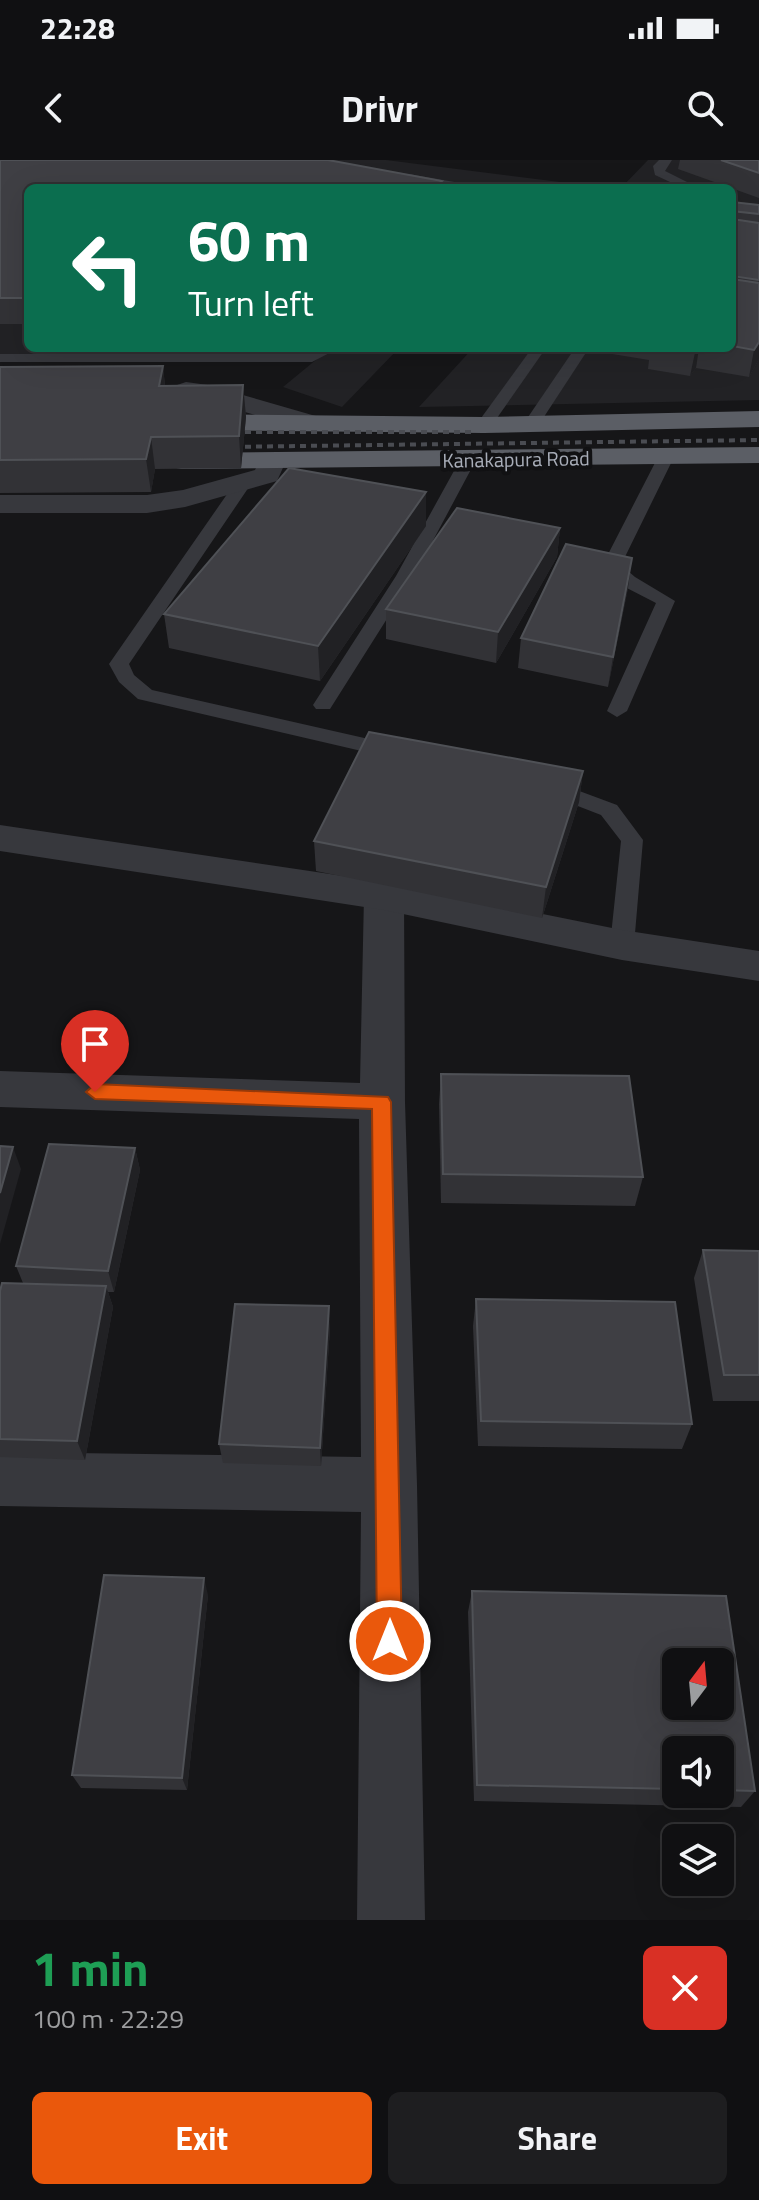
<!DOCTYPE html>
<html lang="en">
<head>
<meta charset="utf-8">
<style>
  :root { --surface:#101012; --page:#1e1e20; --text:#f1f3f6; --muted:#9c9d9f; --line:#303032; --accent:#ea580c }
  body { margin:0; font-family:"Titillium Web",sans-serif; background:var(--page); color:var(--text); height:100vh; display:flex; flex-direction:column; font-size:30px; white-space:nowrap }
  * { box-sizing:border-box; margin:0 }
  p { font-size:26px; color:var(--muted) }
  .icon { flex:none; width:44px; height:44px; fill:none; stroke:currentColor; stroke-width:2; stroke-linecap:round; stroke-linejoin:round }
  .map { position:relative; height:1760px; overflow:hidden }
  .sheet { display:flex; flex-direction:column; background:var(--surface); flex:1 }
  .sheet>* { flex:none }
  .banner { position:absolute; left:24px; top:24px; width:712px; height:168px; border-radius:12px; box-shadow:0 8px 32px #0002,0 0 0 2px var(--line); background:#0b6e4f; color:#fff; overflow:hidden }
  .needle { width:52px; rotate:16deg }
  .buttons { position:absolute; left:662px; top:1488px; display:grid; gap:16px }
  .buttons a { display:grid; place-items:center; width:72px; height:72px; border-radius:12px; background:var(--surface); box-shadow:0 8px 32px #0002,0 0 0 2px var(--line); font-size:40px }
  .pin { position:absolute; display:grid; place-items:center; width:68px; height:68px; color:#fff; margin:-82px -34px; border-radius:50% 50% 50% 0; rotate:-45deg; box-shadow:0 0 8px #0007 }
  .pin .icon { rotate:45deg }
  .me { position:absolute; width:88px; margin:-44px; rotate:0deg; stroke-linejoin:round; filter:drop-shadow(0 0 6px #0008) }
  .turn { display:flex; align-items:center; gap:28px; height:168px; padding:0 32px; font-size:36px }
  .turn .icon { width:104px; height:104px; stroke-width:2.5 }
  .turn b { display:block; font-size:56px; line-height:68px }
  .round { display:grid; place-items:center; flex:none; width:84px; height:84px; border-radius:12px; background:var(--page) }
  .overview { display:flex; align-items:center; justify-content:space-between; height:136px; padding:0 32px }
  h1 { font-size:48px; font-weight:700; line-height:60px; color:#1e9e55 }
  .button { display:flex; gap:16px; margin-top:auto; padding:16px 32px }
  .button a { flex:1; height:92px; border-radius:12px; background:var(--accent); color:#fff; font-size:32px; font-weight:700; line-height:92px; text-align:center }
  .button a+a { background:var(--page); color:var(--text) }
  .status { display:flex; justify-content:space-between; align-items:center; height:56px; padding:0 40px; background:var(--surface); direction:ltr }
  .status svg { height:22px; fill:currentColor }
  header { display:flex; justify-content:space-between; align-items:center; height:104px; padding:0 32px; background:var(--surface); font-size:36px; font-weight:700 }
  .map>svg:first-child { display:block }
  .built { fill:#222225 }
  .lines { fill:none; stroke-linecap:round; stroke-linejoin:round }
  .service { fill:#37383d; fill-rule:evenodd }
  .minor { fill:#37383d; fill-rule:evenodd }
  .tertiary { fill:#37383d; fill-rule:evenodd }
  .trunk { fill:#5b5e65; fill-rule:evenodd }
  .rail { stroke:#4a4c52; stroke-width:4; stroke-dasharray:6 5; stroke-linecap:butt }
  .wall { fill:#323236; fill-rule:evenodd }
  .shaded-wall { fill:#212124 }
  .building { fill:#3f3f44; stroke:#4f5156; stroke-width:2; fill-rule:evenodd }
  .route { fill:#ea580c; stroke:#983908; stroke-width:2 }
  .labels { text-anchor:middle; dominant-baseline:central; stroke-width:8; stroke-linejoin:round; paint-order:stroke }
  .far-street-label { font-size:20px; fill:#a8adb8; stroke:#111113 }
</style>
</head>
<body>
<div class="status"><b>22:28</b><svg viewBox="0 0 49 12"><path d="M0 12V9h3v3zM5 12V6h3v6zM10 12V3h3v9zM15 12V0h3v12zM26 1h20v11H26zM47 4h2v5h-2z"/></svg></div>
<header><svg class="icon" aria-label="back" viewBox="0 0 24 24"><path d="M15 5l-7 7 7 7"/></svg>Drivr<svg class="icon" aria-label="search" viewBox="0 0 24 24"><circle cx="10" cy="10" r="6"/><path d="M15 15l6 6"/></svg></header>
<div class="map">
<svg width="759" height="1760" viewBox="0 0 759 1760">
  <rect width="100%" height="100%" fill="#161618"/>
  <g class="built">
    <path d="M0,0H386L560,22L554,28H28V188H399L342,247L283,227L317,199L0,198Z"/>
    <path d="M648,0H759V240L419,247L473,188H732V28H621Z"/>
  </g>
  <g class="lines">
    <g class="service">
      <path d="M659,0H672L665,11L699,28H683L655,15L653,6Z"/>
      <path d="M409,14L466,24L472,28H446L405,20V16Z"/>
      <path d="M321,188H339L312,202H0V194H309Z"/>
      <path d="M532,188H546L490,268H478L476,265Z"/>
      <path d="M575,188H589L538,266H526L524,263Z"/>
      <path d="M666,292L674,297L621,405L635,417L675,441L627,551L617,557L607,551L656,443L621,425L602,406L658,297Z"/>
      <path d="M468,295L476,300L414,416L330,549H316L313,545L396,416L460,300Z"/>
      <path d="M245,316L253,321L129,504L134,515L152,530L404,587L407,592L404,597L396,599L138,539L119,522L109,504L239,317Z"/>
      <path d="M547,619L617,645L643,680L634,785L631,791L622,794L613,791L610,785L621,681L601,655L539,631L536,626L539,621Z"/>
    </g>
    <path class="minor" d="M384,722L398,726L404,736L405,942L417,1325L425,1760H357L361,1352L0,1346V1292L361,1297L359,959L0,947V911L360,923L364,736L370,726Z"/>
    <g class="tertiary">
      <path d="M186,222L208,225L319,257L323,263L319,269L310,271L197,238L177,235L173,230L177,225Z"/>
      <path d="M272,293L282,295L286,301L277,321L185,347L147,353H0V335H147L183,330L255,310L262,295Z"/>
      <path d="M0,665L384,722L622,770L759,791V821L622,800L384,750L0,691Z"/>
    </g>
    <g class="trunk">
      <path d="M759,251V267L484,273L186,270L177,268L173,262L177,256L186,254L484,257Z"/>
      <path d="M759,287V303L181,309L171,307L167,301L171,295L181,293Z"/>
    </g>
    <g class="rail">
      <path d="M223,272H475"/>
      <path d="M223,287L759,280"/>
    </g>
  </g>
  <g class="wall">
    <path d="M0,0L442,21V28H28V164H0Z"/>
    <path d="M680,0H759V38L678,9Z"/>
    <path d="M732,42L759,45V199L749,217L696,208L690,216L648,209L649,200L606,193V188H732Z"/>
    <path d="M163,206L165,226L243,225L246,257L241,308L155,309L151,332L0,333V207Z"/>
    <path d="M426,332V366L320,521L169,488L164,454Z"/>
    <path d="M560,368L557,397L496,503L386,479V449Z"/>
    <path d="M628,428L608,527L518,508L521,478Z"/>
    <path d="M583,611L579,642L542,758L316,711L314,681Z"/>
    <path d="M441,914L643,1017L635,1046L441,1043L439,944Z"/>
    <path d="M135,988L140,1010L114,1132H108L113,1147L85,1300L0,1297V1131L23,1123L16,1106Z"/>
    <path d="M703,1090L759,1091V1241H713L694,1118Z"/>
    <path d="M476,1139L692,1264L682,1289L478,1286L473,1166Z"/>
    <path d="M330,1167L321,1306L223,1303L219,1284Z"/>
    <path d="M472,1431L726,1436L755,1631L741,1647L474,1641L468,1452ZM676,1502H720V1546H676ZM676,1590H720V1634H676Z"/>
    <path d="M208,1435L187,1630L81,1628L72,1615Z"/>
  </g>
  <g class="shaded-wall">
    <path d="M442,21V28H434Z"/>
    <path d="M759,182V199L749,217L754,190Z"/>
    <path d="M696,188H699L696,208L690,216Z"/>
    <path d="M163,206L166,237L159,226Z"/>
    <path d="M243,225L246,257L241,308L239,276Z"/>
    <path d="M151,277L155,309L151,332L146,299Z"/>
    <path d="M426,332V366L320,521L318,486Z"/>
    <path d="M560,368L557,397L496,503L498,472Z"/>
    <path d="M632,398L628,428L608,527L613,497Z"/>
    <path d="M583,611L579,642L542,758L546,727Z"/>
    <path d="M13,987L21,1009L0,1084V1033Z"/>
    <path d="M135,988L140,1010L114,1132L108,1111Z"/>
    <path d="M106,1126L113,1147L85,1300L77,1281Z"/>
    <path d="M329,1146L330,1167L321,1306L320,1288Z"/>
    <path d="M204,1418L208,1435L187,1630L182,1618Z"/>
  </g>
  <g class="building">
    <path d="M0,0H328L442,21L434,28H28V138H0Z"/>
    <path d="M721,0H759V13Z"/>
    <path d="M732,42L759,45V54L732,51Z"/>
    <path d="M732,59L759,63V120L732,116Z"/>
    <path d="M732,119L759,123V182L754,190L732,186Z"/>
    <path d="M163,206L159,226L243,225L239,276L151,277L146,299L0,300V207Z"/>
    <path d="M289,308L426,332L318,486L164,454Z"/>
    <path d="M457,348L560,368L498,472L386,449Z"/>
    <path d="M566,384L632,398L613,497L521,478Z"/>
    <path d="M369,572L583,611L546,727L314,681Z"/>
    <path d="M441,914L629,916L643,1017L443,1014Z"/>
    <path d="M49,984L135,988L108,1111L16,1106Z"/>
    <path d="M0,986L13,987L0,1033Z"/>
    <path d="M703,1090L759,1091V1215H724Z"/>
    <path d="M2,1123L106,1126L77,1281L0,1279V1131Z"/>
    <path d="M476,1139L675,1142L692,1264L481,1261Z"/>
    <path d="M235,1144L329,1146L320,1288L219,1284Z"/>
    <path d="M104,1415L204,1418L182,1618L72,1615Z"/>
    <path d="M472,1431L726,1436L755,1631L720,1630V1590H676V1629L477,1625ZM676,1502H720V1546H676Z"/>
  </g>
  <path class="route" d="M95,924L388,937L391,942L402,1481L399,1489L390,1493L381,1489L377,1481L372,949L95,939L86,932Z"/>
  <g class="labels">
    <g class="far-street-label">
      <text transform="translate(516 299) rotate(-1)">Kanakapura Road</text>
    </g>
  </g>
</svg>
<div class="buttons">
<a><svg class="needle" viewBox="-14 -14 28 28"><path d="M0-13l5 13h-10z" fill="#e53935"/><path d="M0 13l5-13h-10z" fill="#9c9d9f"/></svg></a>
<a><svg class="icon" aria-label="sound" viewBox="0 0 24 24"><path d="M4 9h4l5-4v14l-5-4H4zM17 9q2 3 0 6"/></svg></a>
<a><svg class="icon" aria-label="layers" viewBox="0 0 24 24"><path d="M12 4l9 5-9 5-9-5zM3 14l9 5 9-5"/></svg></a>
</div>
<div class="pin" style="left:95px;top:932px;background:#d93025"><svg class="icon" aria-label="arrive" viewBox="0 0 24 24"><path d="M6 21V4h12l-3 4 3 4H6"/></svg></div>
<svg class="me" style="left:390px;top:1481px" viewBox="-20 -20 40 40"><circle r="17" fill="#ea580c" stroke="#fff" stroke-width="3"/><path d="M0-11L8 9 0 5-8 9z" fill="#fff"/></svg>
<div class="banner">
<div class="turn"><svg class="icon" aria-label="left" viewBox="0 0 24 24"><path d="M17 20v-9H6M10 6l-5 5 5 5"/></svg><div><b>60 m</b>Turn left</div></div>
</div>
</div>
<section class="sheet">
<div class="overview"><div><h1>1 min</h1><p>100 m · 22:29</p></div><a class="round" style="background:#d93025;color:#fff"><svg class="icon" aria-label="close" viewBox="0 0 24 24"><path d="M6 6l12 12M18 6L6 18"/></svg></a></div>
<div class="button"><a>Exit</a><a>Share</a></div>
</section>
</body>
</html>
